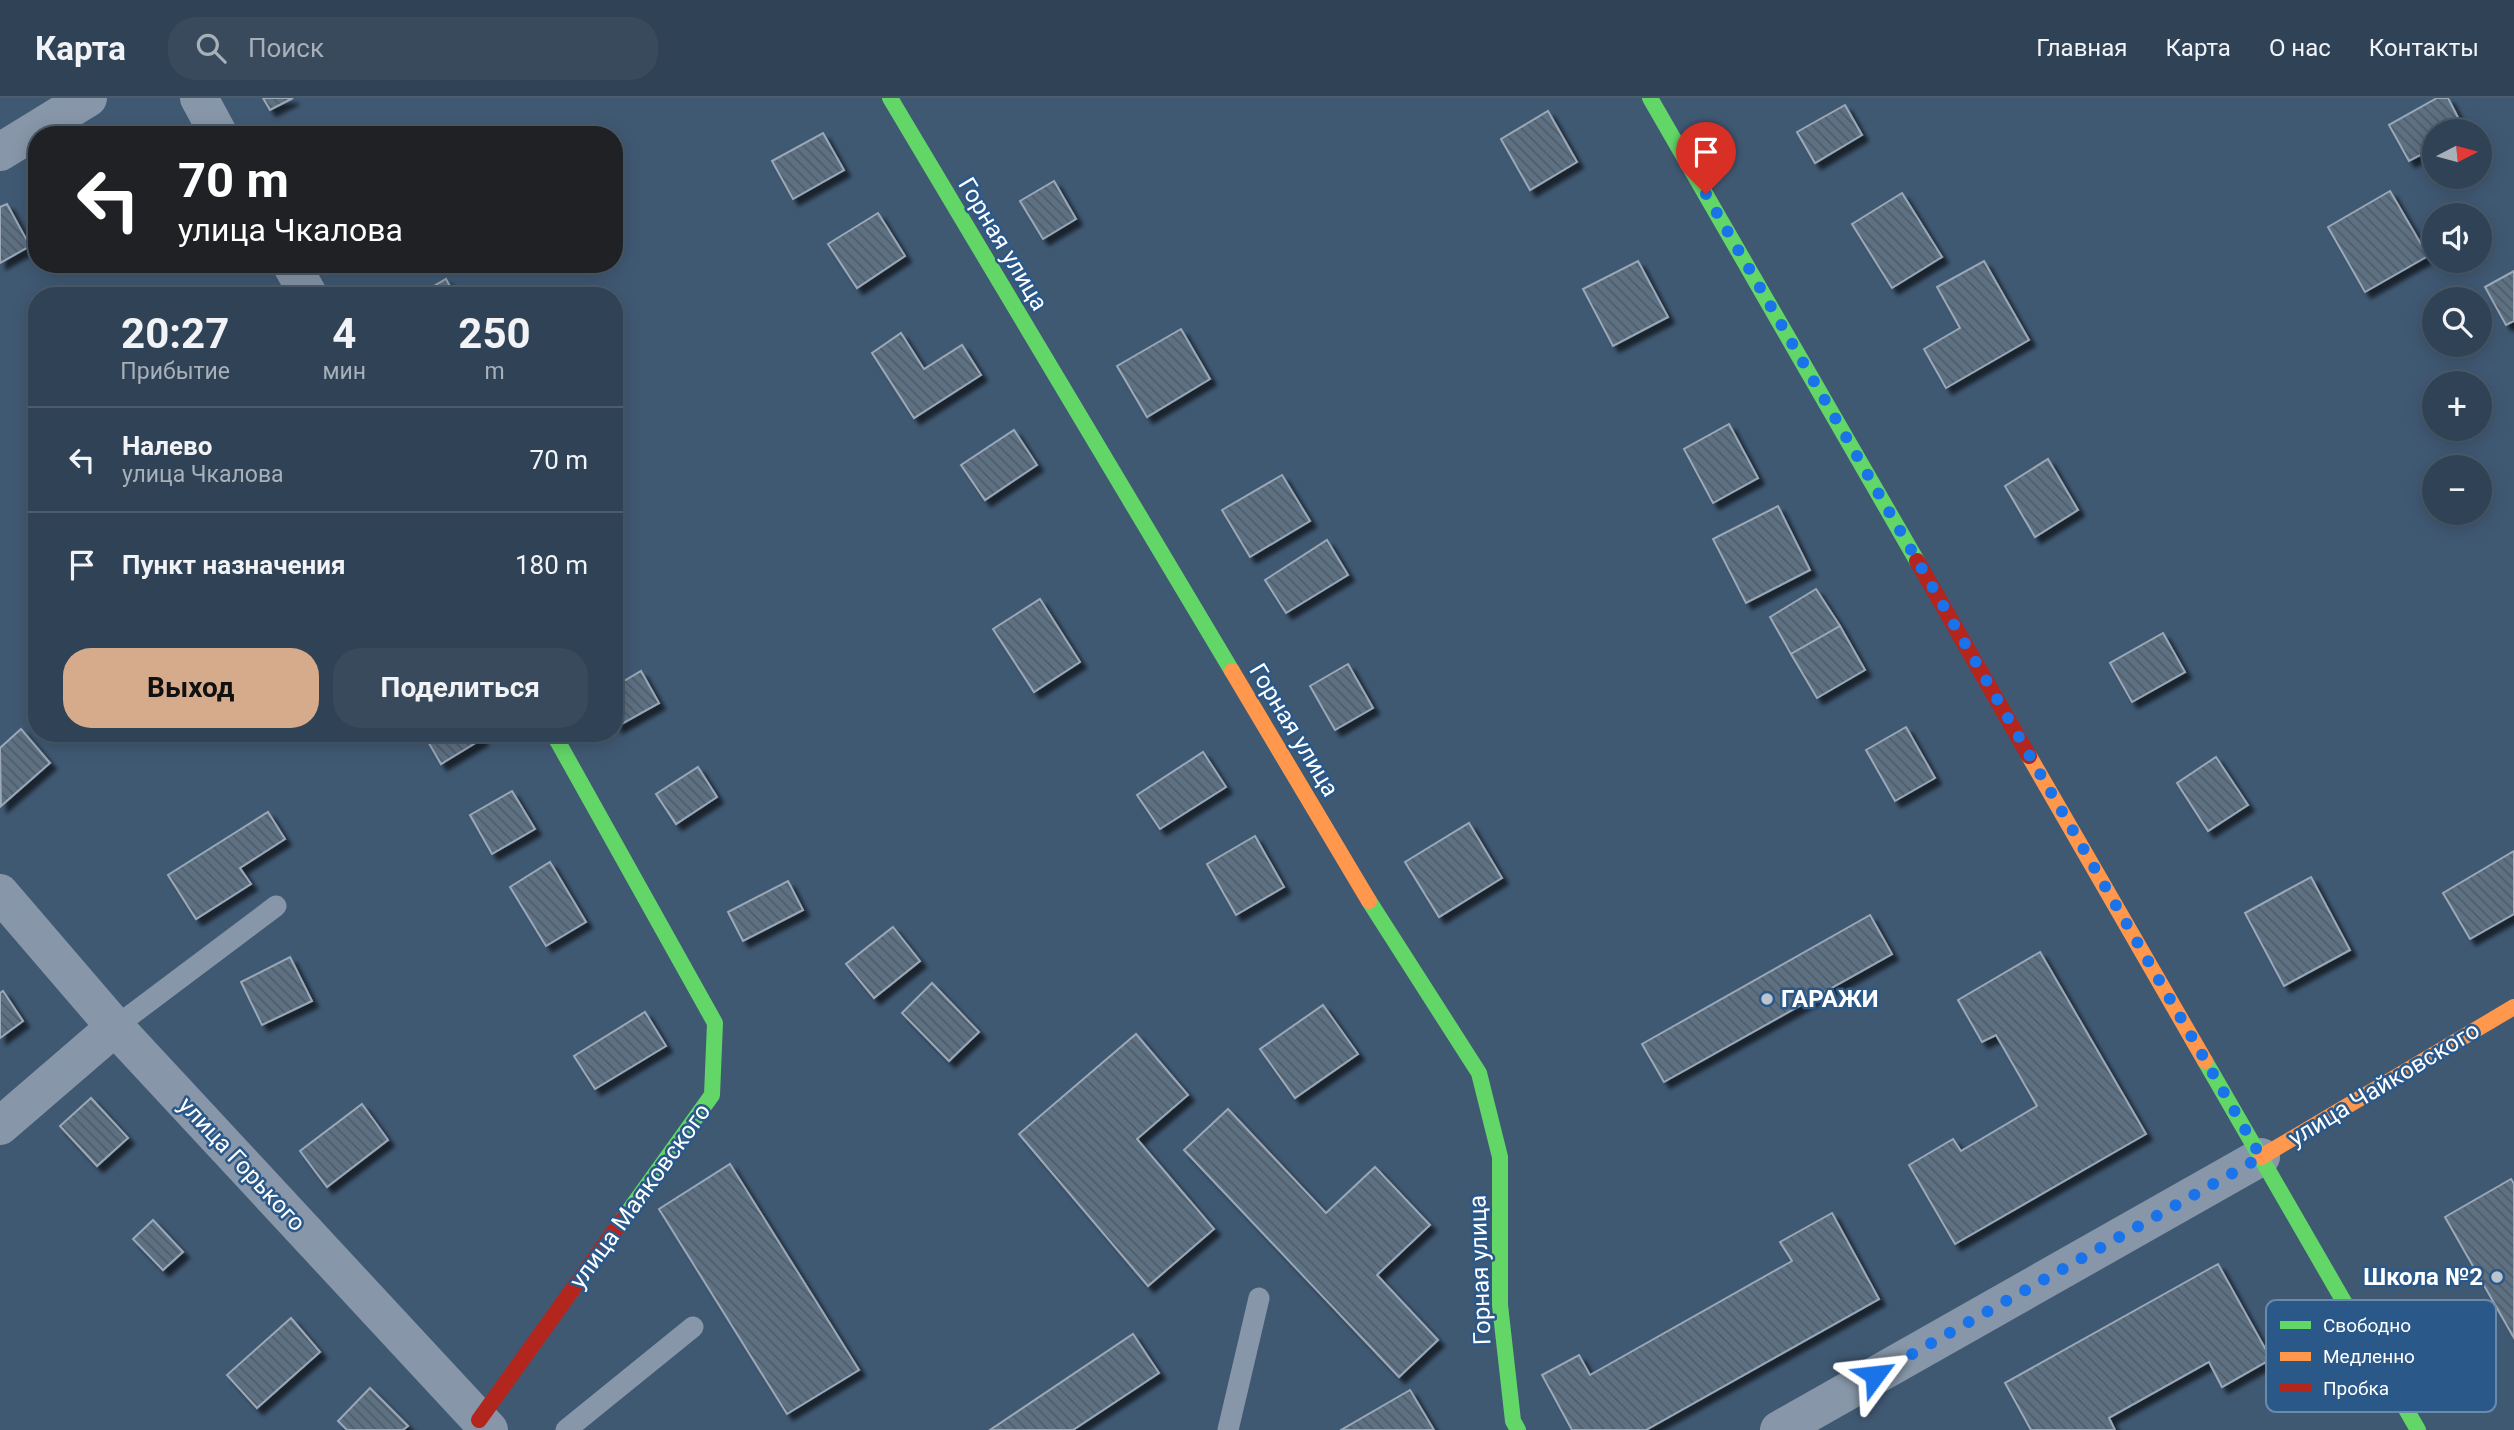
<!DOCTYPE html>
<html lang="ru">
<head>
<meta charset="utf-8">
<style>
  :root { --surface:#304356; --page:#384a5c; --text:#f1f3f6; --muted:#a8b0b9; --line:#4b5c6c; --accent:#d6ab8b }
  body { margin:0; font-family:Roboto,sans-serif; background:var(--page); color:var(--text); height:100vh; display:flex; flex-direction:column; font-size:26px; white-space:nowrap }
  * { box-sizing:border-box; margin:0 }
  p { font-size:23px; color:var(--muted) }
  .icon { flex:none; width:38px; height:38px; fill:none; stroke:currentColor; stroke-width:2; stroke-linecap:round; stroke-linejoin:round }
  .map { position:relative; flex:1; overflow:hidden }
  .panel { position:absolute; left:28px; top:189px; width:595px; height:455px; display:flex; flex-direction:column; background:var(--surface); border-radius:28px; box-shadow:0 4px 18px #0003,0 0 0 2px var(--line) }
  .panel>* { flex:none }
  .banner { position:absolute; left:28px; top:28px; width:595px; height:147px; border-radius:28px; box-shadow:0 4px 18px #0003,0 0 0 2px var(--line); background:#202124; color:#fff; overflow:hidden }
  .needle { width:46px; rotate:84deg }
  .fabs { position:absolute; left:2422px; top:21px; display:grid; gap:14px }
  .fabs a { display:grid; place-items:center; width:70px; height:70px; border-radius:50%; background:var(--surface); box-shadow:0 4px 18px #0003,0 0 0 2px var(--line); font-size:35px }
  .pin { position:absolute; display:grid; place-items:center; width:60px; height:60px; color:#fff; margin:-72px -30px; border-radius:50% 50% 50% 0; rotate:-45deg; box-shadow:0 0 7px #0007 }
  .pin .icon { rotate:45deg }
  .me { position:absolute; width:77px; margin:-38px; rotate:60deg; stroke-linejoin:round; filter:drop-shadow(0 0 5px #0008) }
  .turn { display:flex; align-items:center; gap:24px; height:147px; padding:0 35px; font-size:32px }
  .turn .icon { width:91px; height:91px; stroke-width:2.5 }
  .turn b { display:block; font-size:49px; line-height:60px }
  .eta { display:flex; justify-content:space-evenly; align-items:center; height:119px; text-align:center }
  .eta b { font-size:42px; font-weight:700; line-height:49px }
  .button { display:flex; gap:14px; margin-top:auto; padding:14px 35px }
  .button a { flex:1; height:80px; border-radius:28px; background:var(--accent); color:#111; font-size:28px; font-weight:700; line-height:80px; text-align:center }
  .button a+a { background:var(--page); color:var(--text) }
  ul { padding:0; list-style:none }
  li { display:flex; align-items:center; gap:21px; height:105px; padding:0 35px; border-top:2px solid var(--line) }
  li div { flex:1 }
  li b { display:block; font-size:26px }
  li em { font-style:normal }
  header { display:flex; align-items:center; gap:42px; box-sizing:border-box; height:98px; padding:0 35px; background:var(--surface); border-bottom:2px solid var(--line) }
  header strong { font-size:33px }
  nav { display:flex; gap:38px; margin-inline-start:auto; font-size:24px }
  .search { width:490px; height:63px; background:var(--page); display:flex; align-items:center; gap:18px; box-sizing:border-box; padding:0 24px; border-radius:28px; color:var(--muted); font-size:26px }
  .map>svg:first-child { display:block }
  .building { fill:url(#building-back-hatch); stroke:#9aa8b7; stroke-width:2; filter:url(#shadow) }
  .lines { fill:none; stroke-linecap:round; stroke-linejoin:round }
  .lane { stroke:#8797a9; stroke-width:21 }
  .street { stroke:#8797a9; stroke-width:38 }
  .fast { stroke:#63d668; stroke-width:16 }
  .slow { stroke:#ff974d; stroke-width:16 }
  .jam { stroke:#b3261e; stroke-width:16 }
  .route { stroke:#1a73e8; stroke-width:12; stroke-dasharray:0 21.6 }
  .poi-dot { fill:#bcc5ce; stroke:#2a5889; stroke-width:2.5 }
  .labels { text-anchor:middle; dominant-baseline:central; stroke-width:5; stroke-linejoin:round; paint-order:stroke }
  .street-label { font-size:24px; fill:#fff; stroke:#2a5889 }
  .poi-label { font-size:24px; font-weight:bold; fill:#fff; stroke:#2a5889; text-anchor:start }
  .key { fill:#2a5889; stroke:#6a8aac; stroke-width:2 }
  .key-label { font-size:19px; fill:#fff }
</style>
</head>
<body>
<header>
<strong>Карта</strong>
<div class="search"><svg class="icon" aria-label="search" viewBox="0 0 24 24"><circle cx="10" cy="10" r="6"/><path d="M15 15l6 6"/></svg>Поиск</div>
<nav><a>Главная</a><a>Карта</a><a>О нас</a><a>Контакты</a></nav>
</header>
<div class="map">
<svg width="2514" height="1332" viewBox="0 0 2514 1332">
  <defs>
    <pattern id="building-back-hatch" width="6" height="6" patternUnits="userSpaceOnUse" patternTransform="scale(1.75)"><rect width="6" height="6" fill="#5d7185"/><path d="M-1 5l2 2M0 0l6 6M5-1l2 2" fill="none" stroke="#535b63"/></pattern>
    <filter id="shadow"><feDropShadow dx="6" dy="6" stdDeviation="2" flood-color="#0009"/></filter>
  </defs>
  <rect width="100%" height="100%" fill="#405973"/>
  <g class="building">
    <path d="M263,0H293L270,12Z"/>
    <path d="M2437,0H2448L2465,33H2434V50L2409,63L2389,27Z"/>
    <path d="M1845,7L1862,37L1815,65L1797,34Z"/>
    <path d="M1548,13L1577,64L1530,92L1501,41Z"/>
    <path d="M823,35L844,72L793,101L772,63Z"/>
    <path d="M1054,83L1076,121L1043,141L1020,103Z"/>
    <path d="M2390,93L2428,158L2365,194L2328,129Z"/>
    <path d="M1902,95L1942,159L1892,190L1852,126Z"/>
    <path d="M7,106L30,148L0,165V109Z"/>
    <path d="M878,115L905,158L857,190L828,146Z"/>
    <path d="M1638,163L1668,219L1613,248L1583,191Z"/>
    <path d="M1984,163L2029,242L1946,290L1924,251L1960,230L1937,189Z"/>
    <path d="M2514,173V223L2506,227L2485,189Z"/>
    <path d="M446,181L455,198H417Z"/>
    <path d="M1181,231L1210,281L1147,319L1117,268Z"/>
    <path d="M901,235L924,271L962,247L981,277L914,320L872,255Z"/>
    <path d="M1729,326L1758,380L1713,405L1684,351Z"/>
    <path d="M1014,332L1037,367L985,402L961,367Z"/>
    <path d="M2048,361L2078,412L2035,439L2005,388Z"/>
    <path d="M1282,377L1310,423L1250,459L1222,412Z"/>
    <path d="M1778,408L1810,472L1746,505L1713,441Z"/>
    <path d="M1327,442L1348,477L1286,515L1265,482Z"/>
    <path d="M1816,491L1840,528L1791,556L1770,519Z"/>
    <path d="M1040,501L1080,564L1034,594L993,531Z"/>
    <path d="M1840,528L1865,572L1817,600L1791,556Z"/>
    <path d="M2163,535L2185,574L2132,604L2110,565Z"/>
    <path d="M1348,566L1373,610L1335,632L1310,588Z"/>
    <path d="M641,573L659,605L616,629L614,589Z"/>
    <path d="M1906,629L1935,680L1895,703L1866,652Z"/>
    <path d="M21,631L50,665L1,708L0,650Z"/>
    <path d="M423,635H478L482,641L441,666Z"/>
    <path d="M1203,654L1226,689L1160,731L1137,697Z"/>
    <path d="M2216,659L2248,707L2208,733L2177,685Z"/>
    <path d="M698,669L717,699L676,726L656,696Z"/>
    <path d="M512,693L535,731L492,756L470,717Z"/>
    <path d="M268,714L285,741L240,770L251,786L196,821L168,777Z"/>
    <path d="M1469,725L1502,780L1439,819L1405,764Z"/>
    <path d="M1255,738L1284,789L1236,817L1207,766Z"/>
    <path d="M2514,753V816L2470,841L2443,795Z"/>
    <path d="M550,764L586,824L546,848L510,789Z"/>
    <path d="M2311,779L2350,852L2284,888L2245,815Z"/>
    <path d="M788,783L803,812L743,843L728,814Z"/>
    <path d="M1870,817L1892,856L1664,984L1642,946Z"/>
    <path d="M893,829L920,863L874,900L846,866Z"/>
    <path d="M2040,854L2146,1036L1955,1146L1909,1067L1953,1041L1961,1053L2037,1008L1996,937L1982,944L1958,902Z"/>
    <path d="M290,859L312,903L262,927L241,884Z"/>
    <path d="M932,885L979,934L949,963L902,915Z"/>
    <path d="M3,893L23,923L0,940V895Z"/>
    <path d="M1323,907L1358,956L1295,1000L1260,951Z"/>
    <path d="M645,914L666,948L595,991L574,958Z"/>
    <path d="M1136,936L1188,997L1137,1041L1214,1131L1148,1188L1019,1036Z"/>
    <path d="M91,1000L128,1040L97,1068L60,1028Z"/>
    <path d="M362,1006L388,1042L327,1089L300,1053Z"/>
    <path d="M1228,1011L1326,1115L1375,1069L1430,1127L1377,1177L1438,1242L1399,1279L1184,1052Z"/>
    <path d="M730,1066L859,1272L787,1316L659,1111Z"/>
    <path d="M2511,1081L2514,1086V1240L2445,1119Z"/>
    <path d="M1832,1115L1879,1201L1646,1332H1572L1542,1277L1579,1257L1590,1277L1792,1163L1780,1144Z"/>
    <path d="M153,1122L183,1154L163,1172L133,1141Z"/>
    <path d="M2218,1166L2271,1261L2222,1289L2209,1264L2109,1320L2115,1332H2031L2005,1285Z"/>
    <path d="M291,1220L320,1254L257,1310L227,1277Z"/>
    <path d="M1133,1236L1159,1275L1073,1332H990Z"/>
    <path d="M370,1290L408,1328L403,1332H347L338,1323Z"/>
    <path d="M1410,1292L1434,1332H1341Z"/>
  </g>
  <g class="lines">
    <g class="lane">
      <path d="M115,929L276,808"/>
      <path d="M566,1332L693,1229"/>
      <path d="M1228,1332L1259,1200"/>
    </g>
    <g class="street">
      <path d="M199,0L219,37"/>
      <path d="M0,54L88,0"/>
      <path d="M291,166L309,198"/>
      <path d="M0,795L115,929L489,1332"/>
      <path d="M0,1028L115,929"/>
      <path d="M1779,1332L2261,1059"/>
    </g>
    <g class="fast">
      <path d="M890,0L1232,573"/>
      <path d="M1650,0L1917,463"/>
      <path d="M553,635L715,925L712,997L623,1121"/>
      <path d="M1369,803L1479,975L1500,1059V1207L1513,1323L1518,1332"/>
      <path d="M2205,963L2418,1332"/>
    </g>
    <g class="slow">
      <path d="M1232,573L1369,803"/>
      <path d="M2029,658L2205,963"/>
      <path d="M2261,1059L2514,909"/>
    </g>
    <g class="jam">
      <path d="M1917,463L2029,658"/>
      <path d="M479,1322L623,1121"/>
    </g>
  </g>
  <g class="lines">
    <path class="route" d="M1706,96L2261,1059L1875,1277"/>
  </g>
  <g class="poi-dot">
    <circle cx="1767" cy="901" r="7"/>
    <circle cx="2497" cy="1179" r="7"/>
  </g>
  <g class="labels">
    <g class="street-label">
      <text transform="translate(1003 146) rotate(59)">Горная улица</text>
      <text transform="translate(1294 632) rotate(59)">Горная улица</text>
      <text transform="translate(2384 986) rotate(-31)">улица Чайковского</text>
      <text transform="translate(242 1066) rotate(47)">улица Горького</text>
      <text transform="translate(640 1098) rotate(-54)">улица Маяковского</text>
      <text transform="translate(1480 1172) rotate(-92)">Горная улица</text>
    </g>
    <g class="poi-label">
      <text x="1781" y="901">ГАРАЖИ</text>
      <text x="2483" y="1179" text-anchor="end">Школа №2</text>
    </g>
  </g>
  <rect x="2266" y="1202" width="230" height="112" rx="10" class="key"/>
  <rect x="2280" y="1223" width="31" height="8" fill="#63d668"/>
  <rect x="2280" y="1254" width="31" height="9" fill="#ff974d"/>
  <rect x="2280" y="1286" width="31" height="8" fill="#b3261e"/>
  <g class="key-label">
    <text x="2323" y="1234">Свободно</text>
    <text x="2323" y="1265">Медленно</text>
    <text x="2323" y="1297">Пробка</text>
  </g>
</svg>
<div class="fabs">
<a><svg class="needle" viewBox="-14 -14 28 28"><path d="M0-13l5 13h-10z" fill="#e53935"/><path d="M0 13l5-13h-10z" fill="#a8b0b9"/></svg></a>
<a><svg class="icon" aria-label="sound" viewBox="0 0 24 24"><path d="M4 9h4l5-4v14l-5-4H4zM17 9q2 3 0 6"/></svg></a>
<a><svg class="icon" aria-label="search" viewBox="0 0 24 24"><circle cx="10" cy="10" r="6"/><path d="M15 15l6 6"/></svg></a>
<a>+</a>
<a>−</a>
</div>
<div class="pin" style="left:1706px;top:96px;background:#d93025"><svg class="icon" aria-label="arrive" viewBox="0 0 24 24"><path d="M6 21V4h12l-3 4 3 4H6"/></svg></div>
<svg class="me" style="left:1875px;top:1277px" viewBox="-20 -20 40 40"><path d="M0-17L14 15 0 8-14 15z" fill="#1a73e8" stroke="#fff" stroke-width="4"/></svg>
<div class="banner">
<div class="turn"><svg class="icon" aria-label="left" viewBox="0 0 24 24"><path d="M17 20v-9H6M10 6l-5 5 5 5"/></svg><div><b>70 m</b>улица Чкалова</div></div>
</div>
<section class="panel">
<div class="eta">
<div><b>20:27</b><p>Прибытие</p></div>
<div><b>4</b><p>мин</p></div>
<div><b>250</b><p>m</p></div>
</div>
<ul>
<li><svg class="icon" aria-label="left" viewBox="0 0 24 24"><path d="M17 20v-9H6M10 6l-5 5 5 5"/></svg><div><b>Налево</b><p>улица Чкалова</p></div><em>70 m</em></li>
<li><svg class="icon" aria-label="arrive" viewBox="0 0 24 24"><path d="M6 21V4h12l-3 4 3 4H6"/></svg><div><b>Пункт назначения</b></div><em>180 m</em></li>
</ul>
<div class="button"><a>Выход</a><a>Поделиться</a></div>
</section>
</div>
</body>
</html>
